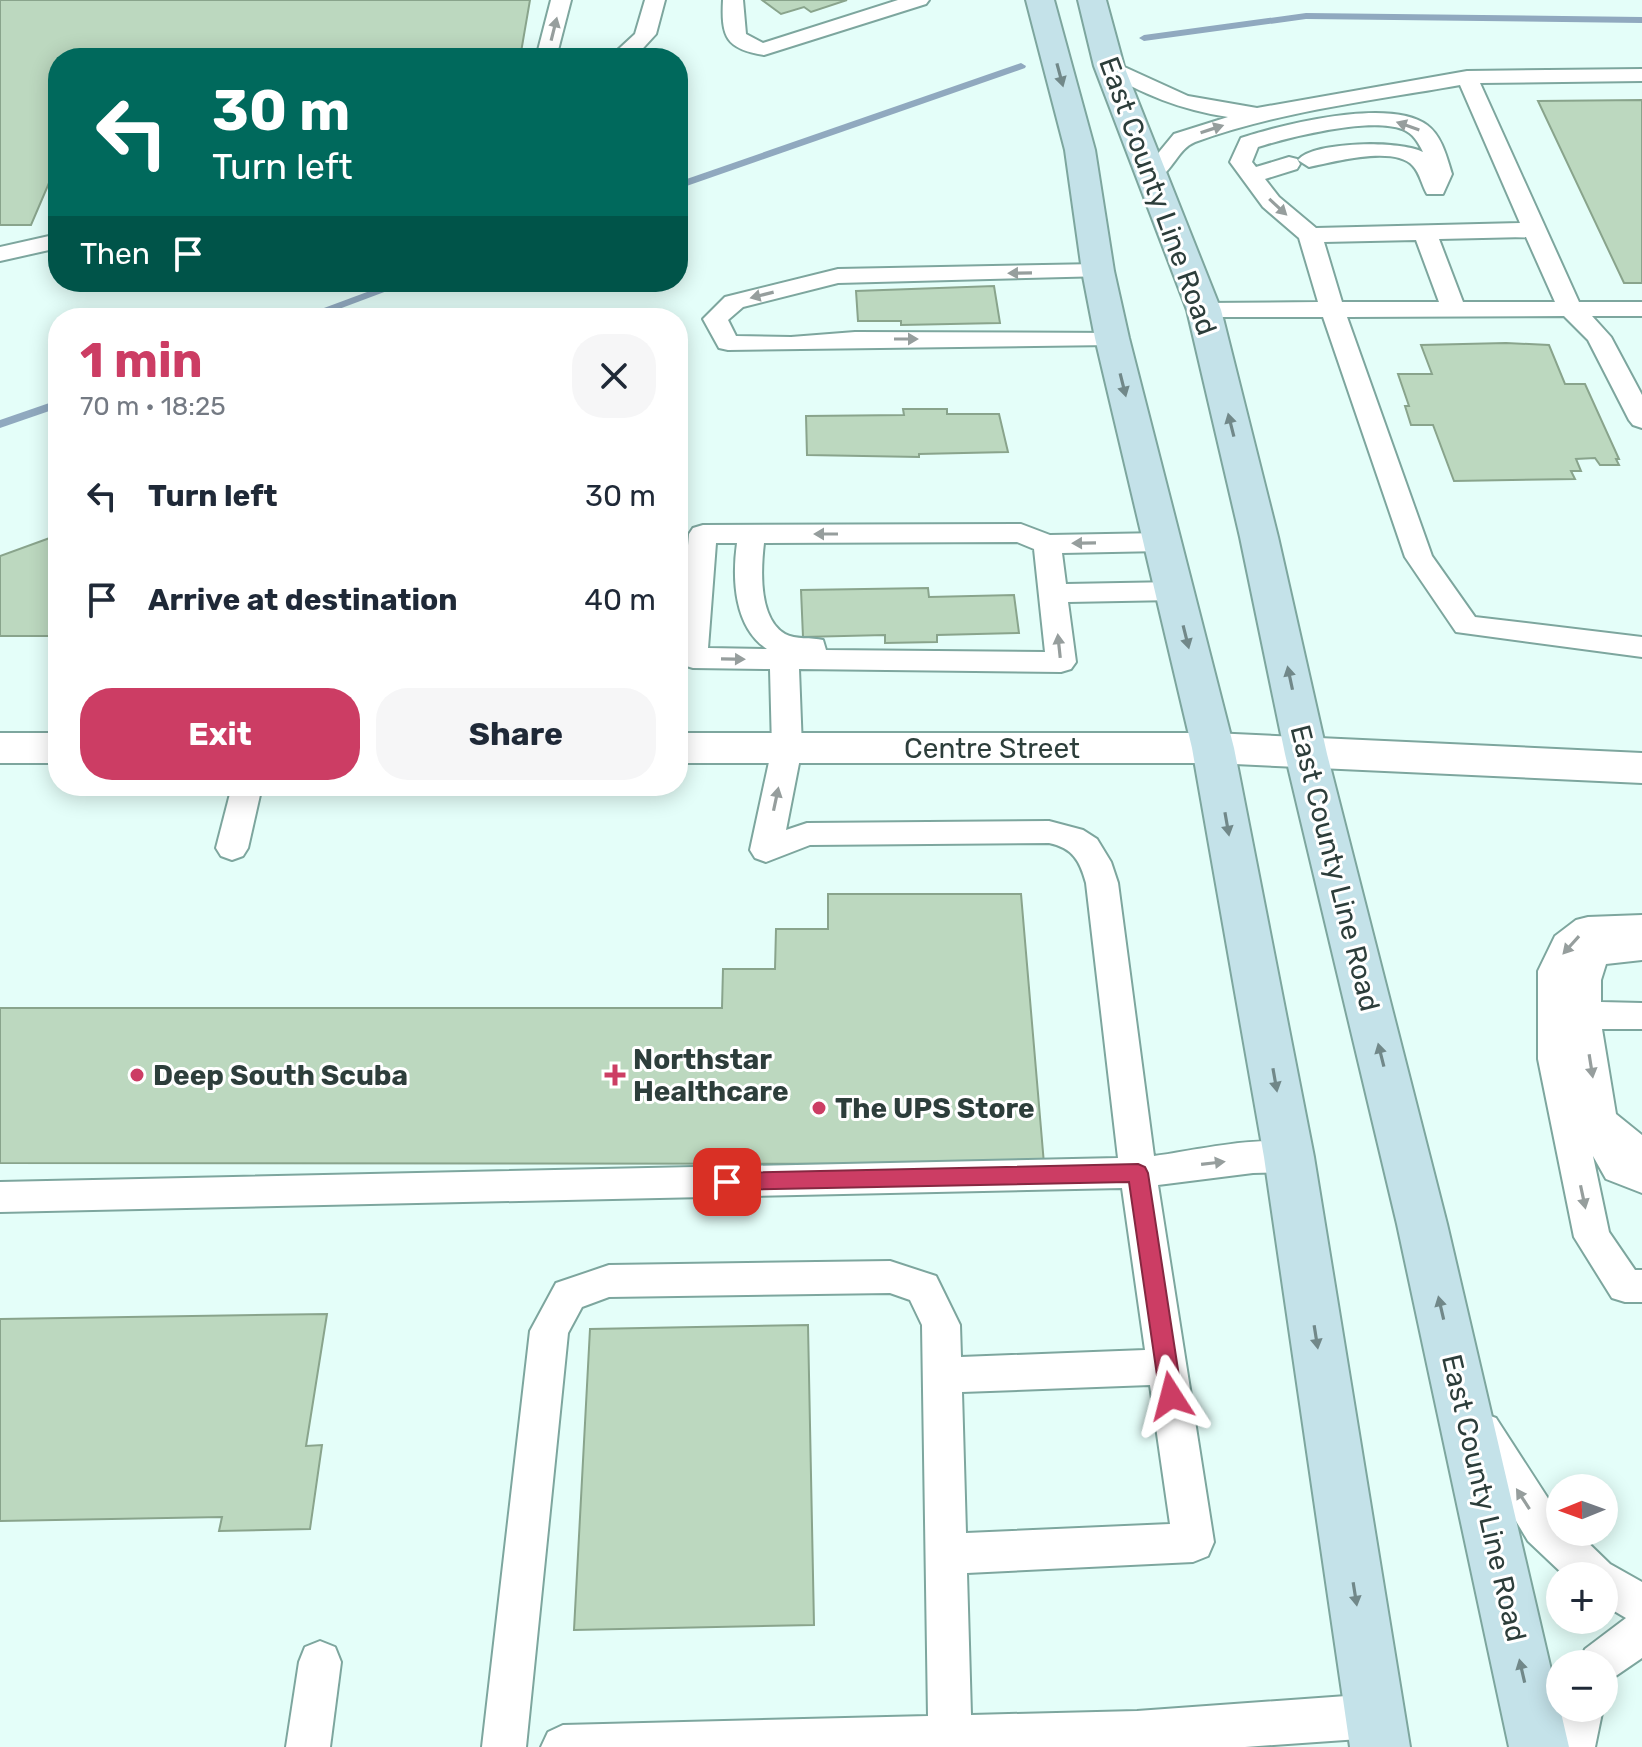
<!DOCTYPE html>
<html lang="en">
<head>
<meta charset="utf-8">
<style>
  :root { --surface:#fff; --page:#f6f6f7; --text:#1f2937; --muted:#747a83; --accent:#cc3d64 }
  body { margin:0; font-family:Rubik,sans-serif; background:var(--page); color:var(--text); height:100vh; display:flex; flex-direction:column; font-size:30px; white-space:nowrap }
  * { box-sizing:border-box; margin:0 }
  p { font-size:26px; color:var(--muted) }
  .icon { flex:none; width:44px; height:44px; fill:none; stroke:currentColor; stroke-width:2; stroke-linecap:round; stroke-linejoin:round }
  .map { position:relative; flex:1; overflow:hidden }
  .drawer { position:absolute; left:48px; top:308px; width:640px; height:488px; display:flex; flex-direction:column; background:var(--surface); border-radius:32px; box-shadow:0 4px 20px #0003 }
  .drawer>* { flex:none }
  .hud { position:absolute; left:48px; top:48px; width:640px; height:244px; border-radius:32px; box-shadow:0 4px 20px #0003; background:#00695c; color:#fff; overflow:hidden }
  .needle { width:52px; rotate:269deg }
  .fabs { position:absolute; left:1546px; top:1474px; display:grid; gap:16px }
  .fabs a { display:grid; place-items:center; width:72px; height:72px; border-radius:50%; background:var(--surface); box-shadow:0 4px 20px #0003; font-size:40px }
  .pin { position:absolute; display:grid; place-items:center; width:68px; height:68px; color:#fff; margin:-34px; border-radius:16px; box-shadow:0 4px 12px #0006 }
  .me { position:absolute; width:88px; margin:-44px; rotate:351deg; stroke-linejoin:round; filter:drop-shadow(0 0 6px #0008) }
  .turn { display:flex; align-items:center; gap:28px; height:168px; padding:0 32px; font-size:36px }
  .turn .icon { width:104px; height:104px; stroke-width:2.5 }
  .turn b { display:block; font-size:56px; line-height:68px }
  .then { display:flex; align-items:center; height:76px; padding:0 32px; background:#0003; gap:16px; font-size:30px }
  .round { display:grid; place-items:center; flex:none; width:84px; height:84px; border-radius:32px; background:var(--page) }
  .summary { display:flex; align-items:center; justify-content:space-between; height:136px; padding:0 32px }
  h1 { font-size:48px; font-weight:700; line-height:60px; color:var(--accent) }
  .button { display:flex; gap:16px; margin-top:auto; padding:16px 32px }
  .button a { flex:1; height:92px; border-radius:32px; background:var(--accent); color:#fff; font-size:32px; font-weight:700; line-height:92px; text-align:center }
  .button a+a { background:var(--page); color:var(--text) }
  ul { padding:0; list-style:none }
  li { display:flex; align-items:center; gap:24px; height:104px; padding:0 32px }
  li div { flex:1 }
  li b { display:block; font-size:30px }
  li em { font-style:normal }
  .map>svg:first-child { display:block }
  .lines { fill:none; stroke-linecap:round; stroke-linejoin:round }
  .stream { fill:#90a9bf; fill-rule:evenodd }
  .building { fill:#bcd8bf; stroke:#89a48c; stroke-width:2 }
  .service-casing { stroke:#7da69e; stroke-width:4 }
  .minor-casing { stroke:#7da69e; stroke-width:4 }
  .secondary-casing { stroke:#7da69e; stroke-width:4 }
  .service { fill:#fff; fill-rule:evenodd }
  .minor { fill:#fff; fill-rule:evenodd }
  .secondary { fill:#c4e2e9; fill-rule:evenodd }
  .oneway { fill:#969e9d }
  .oneway2 { fill:#718889 }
  .route { fill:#cc3d64; stroke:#852841; stroke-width:2 }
  .poi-dot { fill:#cc3d64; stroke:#fff; stroke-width:3 }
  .labels { text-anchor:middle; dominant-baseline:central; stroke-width:6; stroke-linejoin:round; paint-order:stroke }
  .street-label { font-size:28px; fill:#2d3e3b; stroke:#fff }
  .poi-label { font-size:28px; font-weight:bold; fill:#2d3e3b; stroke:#fff; text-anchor:start }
</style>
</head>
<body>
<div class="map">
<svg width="1642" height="1747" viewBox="0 0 1642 1747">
  <rect width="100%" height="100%" fill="#e4fef9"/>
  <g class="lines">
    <g class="stream">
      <path d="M1306,13L1642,17V23L1306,19L1144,41L1139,38L1144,35Z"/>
      <path d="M1021,63L1026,66L1025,68L678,189V182Z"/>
      <path d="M394,282H411L315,318H297Z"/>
      <path d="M58,400V408L0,428V420Z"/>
    </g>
  </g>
  <g class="building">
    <path d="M0,0H530L520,58H58V162L31,225H0Z"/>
    <path d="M762,0H847L811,12L804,7L781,14Z"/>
    <path d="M1642,100V283H1624L1538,101Z"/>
    <path d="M994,286L1000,323L901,325V321H858L856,291Z"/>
    <path d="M1506,343L1549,345L1565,384H1585L1619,459H1616L1619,465H1600L1595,458L1576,459L1581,471H1571L1575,479L1454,481L1433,425H1411L1405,406H1409L1398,374H1432L1421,345Z"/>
    <path d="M903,409H947V414H999L1008,452L919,454V457L807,455L806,416L904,415Z"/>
    <path d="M58,535V636H0V556Z"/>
    <path d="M928,588L929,597L1014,595L1019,633L937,635V642L885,643V635L803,637L801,590Z"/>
    <path d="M828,894H1021L1044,1164L0,1163V1008H722L723,969H775L776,929H828Z"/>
    <path d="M327,1314L306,1446L322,1445L310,1529L219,1531L222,1517L0,1521V1319Z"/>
    <path d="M808,1325L814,1625L574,1630L590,1329Z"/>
  </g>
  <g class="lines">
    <g class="service-casing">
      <g id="service">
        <path d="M551,0H571L556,58H536Z"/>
        <path d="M645,0H665L656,34L634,58H609L635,34Z"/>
        <path d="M723,0H743L746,34L763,43L898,0H929L926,4L764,55C726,49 721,37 723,0Z"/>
        <path d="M1109,60L1188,96L1257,108L1467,71L1642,69V81L1480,83L1579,302H1642V316H1592L1611,337L1642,395V428L1633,425L1629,420L1588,340L1564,316L1347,317L1432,556L1475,617L1642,637V657L1456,632L1405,557L1323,317H1204L1195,315L1192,310L1195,305L1204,303L1318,302L1299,238L1263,207L1230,162L1241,138C1281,125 1389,97 1427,125C1442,136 1447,158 1452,174L1443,194H1427C1422,186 1420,173 1413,166C1395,145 1333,162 1309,167L1298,160C1313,141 1401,140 1423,152C1418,142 1414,134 1402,129C1369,117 1290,137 1258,147L1252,162L1256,167L1289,157L1297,159L1300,164L1297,169L1265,179L1279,197L1316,228L1520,223L1460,85C1371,101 1280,111 1195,142C1174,150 1170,185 1144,179L1141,174L1174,134L1228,117C1181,110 1142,94 1102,70L1098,66L1102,62ZM1526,237L1555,302H1463L1439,239ZM1416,240L1439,302H1342L1324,242Z"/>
        <path d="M58,234V248L0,261V247Z"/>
        <path d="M1098,264L1106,266L1110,271L1106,276L838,283L743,307L728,320L736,336L791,337L855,332L1121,333L1124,338L1121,343L1112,345L728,350L719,348L703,319L725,297L838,269Z"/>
        <path d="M1021,524L1050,535L1162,533L1172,536L1176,542L1172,548L1162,551L1062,553L1066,584L1175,582L1185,584L1189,591L1185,598L1175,600L1068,602L1076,662L1071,669L1061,672L799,669L802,748L786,830L807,823L1049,821L1083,830L1097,839L1111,862L1118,883L1154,1156C1195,1151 1263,1133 1302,1146L1307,1157L1302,1168L1289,1172L1253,1173L1158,1185L1214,1542L1208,1556L1193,1562L967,1573L971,1715L1137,1711L1374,1694L1389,1701L1396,1716L1389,1731L1374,1738L1245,1747H541L548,1732L563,1725L928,1716L922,1325L910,1300L890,1293L609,1297L582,1307L568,1333L526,1747H482L530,1331L556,1283L609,1265L890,1261L936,1276L960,1325L961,1357L1145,1350L1122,1188L0,1212V1182L1118,1158L1086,883C1080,861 1073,848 1049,843L810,845L766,862L755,858L750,850L772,748L770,669L693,668L683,665L678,658L689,534L693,528L703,525ZM1017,542L1034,549L1045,652L826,650L823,640C812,637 795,640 785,634C758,618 761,569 764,543ZM716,543H737C732,579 734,627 767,649L708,648ZM1150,1385L1170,1524L966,1533L962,1392Z"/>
        <path d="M232,786H262L248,848L243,856L232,860L221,856L216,848Z"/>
        <path d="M1642,915V960L1606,964L1601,980V1002L1642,1003V1029H1602L1616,1114L1642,1135V1193L1606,1179L1593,1156L1609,1232L1635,1270H1642V1302H1625L1612,1298L1574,1237L1538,1059V971L1555,936L1576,920L1588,917Z"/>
        <path d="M1482,1413L1496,1418L1560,1517V1532H1577L1610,1564L1642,1582V1658L1604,1684V1664H1579L1585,1649L1626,1618L1604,1605V1576H1565L1528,1541L1462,1431L1468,1418Z"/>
        <path d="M320,1641L335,1647L341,1662L330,1747H286L299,1662L305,1647Z"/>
        <path d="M1560,1706L1603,1708L1595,1747H1551Z"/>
      </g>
    </g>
    <g class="minor-casing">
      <g id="minor">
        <rect x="0" y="733" width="58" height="30"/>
        <path d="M678,733H1213L1642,753V783L1213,763H678Z"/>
      </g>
    </g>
    <g class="secondary-casing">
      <g id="secondary">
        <path d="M1026,0H1054L1095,150L1114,271L1129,338L1234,748L1314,1157L1410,1747H1350L1264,1157L1192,748L1095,338L1082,271L1065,150Z"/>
        <path d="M1078,0H1106L1124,66L1221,310L1278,537L1327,754L1447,1224L1569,1747H1509L1397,1224L1285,754L1240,537L1187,310L1094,66Z"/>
      </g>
    </g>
    <use href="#service" class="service"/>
    <use href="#minor" class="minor"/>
    <use href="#secondary" class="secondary"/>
  </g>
  <defs><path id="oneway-solid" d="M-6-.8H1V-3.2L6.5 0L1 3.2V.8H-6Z" transform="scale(2)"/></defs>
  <g class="oneway">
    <use href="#oneway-solid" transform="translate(554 29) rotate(-76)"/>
    <use href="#oneway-solid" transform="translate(1408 126) rotate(-161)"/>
    <use href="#oneway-solid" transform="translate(1212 129) rotate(-18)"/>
    <use href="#oneway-solid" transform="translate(1278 207) rotate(43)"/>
    <use href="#oneway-solid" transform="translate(1020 273) rotate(179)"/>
    <use href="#oneway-solid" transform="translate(762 295) rotate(166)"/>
    <use href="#oneway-solid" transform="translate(906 339)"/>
    <use href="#oneway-solid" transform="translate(826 534) rotate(180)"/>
    <use href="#oneway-solid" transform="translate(1084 543) rotate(179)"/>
    <use href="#oneway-solid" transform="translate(1059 646) rotate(-96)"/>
    <use href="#oneway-solid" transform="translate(733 659) rotate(1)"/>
    <use href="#oneway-solid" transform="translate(776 799) rotate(-78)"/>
    <use href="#oneway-solid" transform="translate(1571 945) rotate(132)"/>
    <use href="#oneway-solid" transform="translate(1591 1066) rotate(81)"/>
    <use href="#oneway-solid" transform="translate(1213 1163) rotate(-7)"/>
    <use href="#oneway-solid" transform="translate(1583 1197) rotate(78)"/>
    <use href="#oneway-solid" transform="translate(1523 1499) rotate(-123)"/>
  </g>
  <g class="oneway2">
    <use href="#oneway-solid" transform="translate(1060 75) rotate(75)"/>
    <use href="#oneway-solid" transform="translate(1123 385) rotate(76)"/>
    <use href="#oneway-solid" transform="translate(1231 425) rotate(-104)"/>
    <use href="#oneway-solid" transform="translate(1186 637) rotate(76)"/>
    <use href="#oneway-solid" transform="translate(1290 678) rotate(-102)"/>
    <use href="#oneway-solid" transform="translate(1227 824) rotate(80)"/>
    <use href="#oneway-solid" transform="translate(1381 1055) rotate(-104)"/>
    <use href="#oneway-solid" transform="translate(1275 1080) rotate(80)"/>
    <use href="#oneway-solid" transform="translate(1441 1308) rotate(-103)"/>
    <use href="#oneway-solid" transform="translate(1316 1337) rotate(81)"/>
    <use href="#oneway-solid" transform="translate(1355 1594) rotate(81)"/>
    <use href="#oneway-solid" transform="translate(1522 1671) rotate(-103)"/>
  </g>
  <path class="route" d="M1138,1164L1145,1167L1148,1173L1182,1396L1179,1404L1171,1406L1163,1404L1160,1396L1129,1182L727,1190L720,1188L717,1182L720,1175L727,1173Z"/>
  <g class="poi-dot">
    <circle cx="137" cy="1075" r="8"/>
    <path d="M611 1063h8v8h8v8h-8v8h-8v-8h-8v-8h8z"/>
    <circle cx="819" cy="1108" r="8"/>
  </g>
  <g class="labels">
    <g class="street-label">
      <text transform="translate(1158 196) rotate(70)">East County Line Road</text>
      <text x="992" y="748">Centre Street</text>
      <text transform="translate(1335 868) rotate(76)">East County Line Road</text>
      <text transform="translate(1484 1498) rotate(77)">East County Line Road</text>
    </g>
    <g class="poi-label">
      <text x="633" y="1059">Northstar<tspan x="633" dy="32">Healthcare</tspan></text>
      <text x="153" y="1075">Deep South Scuba</text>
      <text x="835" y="1108">The UPS Store</text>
    </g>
  </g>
</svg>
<div class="fabs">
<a><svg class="needle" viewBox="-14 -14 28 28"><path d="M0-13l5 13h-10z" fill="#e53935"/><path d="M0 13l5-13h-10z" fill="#747a83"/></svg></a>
<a>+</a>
<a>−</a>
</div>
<div class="pin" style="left:727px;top:1182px;background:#d93025"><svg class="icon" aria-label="arrive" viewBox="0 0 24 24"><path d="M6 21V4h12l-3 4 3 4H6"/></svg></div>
<svg class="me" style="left:1171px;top:1396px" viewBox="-20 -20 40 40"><path d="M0-17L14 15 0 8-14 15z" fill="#cc3d64" stroke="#fff" stroke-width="4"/></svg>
<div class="hud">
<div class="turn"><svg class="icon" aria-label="left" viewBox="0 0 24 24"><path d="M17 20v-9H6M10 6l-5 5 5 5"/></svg><div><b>30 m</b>Turn left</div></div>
<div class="then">Then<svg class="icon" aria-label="arrive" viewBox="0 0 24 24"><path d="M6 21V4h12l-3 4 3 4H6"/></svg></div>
</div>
<section class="drawer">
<div class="summary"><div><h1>1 min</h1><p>70 m · 18:25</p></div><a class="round"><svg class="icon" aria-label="close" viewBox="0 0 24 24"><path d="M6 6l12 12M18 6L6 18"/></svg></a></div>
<ul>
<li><svg class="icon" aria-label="left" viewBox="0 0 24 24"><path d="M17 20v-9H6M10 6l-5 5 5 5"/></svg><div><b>Turn left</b></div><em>30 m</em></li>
<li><svg class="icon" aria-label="arrive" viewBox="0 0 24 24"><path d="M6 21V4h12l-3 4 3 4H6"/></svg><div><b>Arrive at destination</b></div><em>40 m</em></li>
</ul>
<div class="button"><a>Exit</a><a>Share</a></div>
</section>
</div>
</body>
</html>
